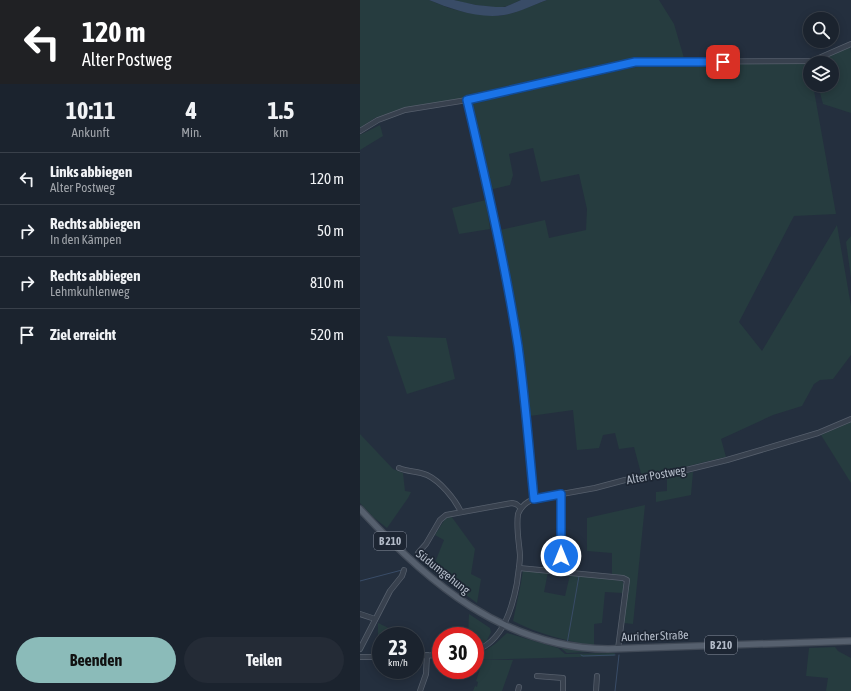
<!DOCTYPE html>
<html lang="de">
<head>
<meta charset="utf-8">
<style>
  :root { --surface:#1b232e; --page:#242b36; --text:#f1f3f6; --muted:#a0a4aa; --line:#39404a; --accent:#8bbbb9 }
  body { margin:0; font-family:"Asap Condensed",sans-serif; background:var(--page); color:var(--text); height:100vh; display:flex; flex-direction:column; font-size:15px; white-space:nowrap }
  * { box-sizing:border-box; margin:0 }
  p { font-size:13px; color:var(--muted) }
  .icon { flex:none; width:22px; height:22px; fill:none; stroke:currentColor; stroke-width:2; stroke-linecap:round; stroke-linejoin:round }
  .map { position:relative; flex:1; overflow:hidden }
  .details { display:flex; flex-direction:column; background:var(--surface); width:360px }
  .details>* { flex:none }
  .hud { background:#202124; color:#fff; overflow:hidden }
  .controls { position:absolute; left:443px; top:12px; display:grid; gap:8px }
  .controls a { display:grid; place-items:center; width:36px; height:36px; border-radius:50%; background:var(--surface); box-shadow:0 2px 10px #0003,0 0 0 1px var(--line); font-size:20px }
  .speed { position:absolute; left:12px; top:627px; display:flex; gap:8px; font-size:20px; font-weight:700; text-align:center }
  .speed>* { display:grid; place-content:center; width:52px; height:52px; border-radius:50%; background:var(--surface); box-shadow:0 2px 10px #0003,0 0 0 1px var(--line); line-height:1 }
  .speed small { font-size:10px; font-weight:400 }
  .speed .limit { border:6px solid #d22; background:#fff; color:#111 }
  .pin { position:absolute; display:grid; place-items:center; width:34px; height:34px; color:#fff; margin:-17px; border-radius:8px; box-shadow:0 2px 6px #0006 }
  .me { position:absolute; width:44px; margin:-22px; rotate:0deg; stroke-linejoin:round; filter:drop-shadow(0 0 3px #0008) }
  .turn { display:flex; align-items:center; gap:14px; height:84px; padding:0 16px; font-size:18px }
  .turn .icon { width:52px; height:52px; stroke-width:2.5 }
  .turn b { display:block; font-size:28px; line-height:34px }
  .eta { display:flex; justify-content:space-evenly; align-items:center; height:68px; text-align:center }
  .eta b { font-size:24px; font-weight:700; line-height:28px }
  .cta { display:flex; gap:8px; margin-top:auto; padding:8px 16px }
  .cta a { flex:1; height:46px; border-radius:24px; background:var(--accent); color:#111; font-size:16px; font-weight:700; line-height:46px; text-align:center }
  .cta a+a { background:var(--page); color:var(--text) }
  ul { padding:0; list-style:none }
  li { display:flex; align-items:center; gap:12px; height:52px; padding:0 16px; border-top:1px solid var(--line) }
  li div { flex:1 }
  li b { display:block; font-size:15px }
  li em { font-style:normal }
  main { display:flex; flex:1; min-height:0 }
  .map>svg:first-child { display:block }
  .green { fill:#263c3f }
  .water { fill:#394c67 }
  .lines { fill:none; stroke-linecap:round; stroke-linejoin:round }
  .stream { stroke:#394c67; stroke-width:1 }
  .minor-casing { stroke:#565f6c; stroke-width:6 }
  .major-casing { stroke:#414a57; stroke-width:8 }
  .minor { stroke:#38414e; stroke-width:4.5 }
  .major { stroke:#56606e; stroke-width:5.5 }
  .route-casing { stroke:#114b97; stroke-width:10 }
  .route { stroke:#1a73e8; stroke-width:7 }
  .labels { text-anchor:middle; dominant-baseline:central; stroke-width:3.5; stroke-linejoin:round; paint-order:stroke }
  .shield { fill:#1d2633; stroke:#878f9c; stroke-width:1 }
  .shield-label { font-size:11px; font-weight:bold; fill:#b4bcc9 }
  .street-label { font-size:12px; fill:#b4bcc9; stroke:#1d2633 }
</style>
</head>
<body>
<main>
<section class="details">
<div class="hud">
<div class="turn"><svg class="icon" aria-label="left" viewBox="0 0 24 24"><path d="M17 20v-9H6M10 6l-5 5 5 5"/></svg><div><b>120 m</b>Alter Postweg</div></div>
</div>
<div class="eta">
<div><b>10:11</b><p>Ankunft</p></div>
<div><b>4</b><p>Min.</p></div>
<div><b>1.5</b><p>km</p></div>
</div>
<ul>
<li><svg class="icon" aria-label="left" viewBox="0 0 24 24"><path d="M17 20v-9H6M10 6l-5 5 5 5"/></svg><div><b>Links abbiegen</b><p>Alter Postweg</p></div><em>120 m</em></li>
<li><svg class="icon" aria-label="right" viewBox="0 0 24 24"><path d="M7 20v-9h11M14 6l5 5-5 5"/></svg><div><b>Rechts abbiegen</b><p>In den Kämpen</p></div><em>50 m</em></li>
<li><svg class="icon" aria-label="right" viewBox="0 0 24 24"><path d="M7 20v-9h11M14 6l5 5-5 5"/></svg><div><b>Rechts abbiegen</b><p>Lehmkuhlenweg</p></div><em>810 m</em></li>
<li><svg class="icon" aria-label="arrive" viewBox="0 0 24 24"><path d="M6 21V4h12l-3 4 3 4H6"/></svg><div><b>Ziel erreicht</b></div><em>520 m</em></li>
</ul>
<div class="cta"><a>Beenden</a><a>Teilen</a></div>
</section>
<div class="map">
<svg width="491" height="691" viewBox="0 0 491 691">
  <rect width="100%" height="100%" fill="#242f3e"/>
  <g class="green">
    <path d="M0,0H69L89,8L108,13L139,16L153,13L187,0H299L314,24L324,58L282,59L273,60L106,98L46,107L15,118L0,128Z"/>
    <path d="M94,0H161C156,2 149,6 143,7C129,8 108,4 94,0Z"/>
    <path d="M490,46L491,53V113L463,104L458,85H472V63H455L457,61Z"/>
    <path d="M448,63L450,67V85H453L476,214L434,216L379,322L402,351L477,225L491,306V355L473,379L460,380L454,384L442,406L413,415L361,439L366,457L282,477L274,447L259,449L255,433L243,435L239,448L217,450L213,410L170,416L158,332L140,230L185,220L189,238L226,230L227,209L219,174L181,182L173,148L149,154L153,175L150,185L129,190L110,104L112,101L281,66Z"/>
    <path d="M20,125L23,136L0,150V135Z"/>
    <path d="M126,200L130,229L99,234L92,208Z"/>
    <path d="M491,236V278L486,242Z"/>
    <path d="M27,336L86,338L95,379L47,394Z"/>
    <path d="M491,422V483L461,435Z"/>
    <path d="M0,434L33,469L43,473L45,491L51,492L48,498L27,528L13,517L0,503Z"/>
    <path d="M333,472L331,495L296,502V492L307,491V477Z"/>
    <path d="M285,505L273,624L264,623L268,582L266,576L252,574V553L227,551V518Z"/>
    <path d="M91,516L115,549L111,574L121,579L117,603L66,566L74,565L84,540L75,535L85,519Z"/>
    <path d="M163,570L188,572L184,592L205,596L210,575L262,581L265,586L263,593L245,592L242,623L234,624V646C207,641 178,634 153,621L161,583Z"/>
    <path d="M109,614L130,628L131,632L126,642L115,648V636H108Z"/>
    <path d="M18,623L33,630V636H21V653L18,654Z"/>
    <path d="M147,633L198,648L205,654L255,653L254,656L118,660V655L135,644Z"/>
    <path d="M191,645L228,650L251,651L207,653L201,648Z"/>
    <path d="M475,647L478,651L491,658V691H466L468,678L446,676L449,648Z"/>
    <path d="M123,660H153L142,691H113L115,686L117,687L118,682L116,681Z"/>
  </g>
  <path class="water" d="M69,0H94L116,5L136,7H145L161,0H187C173,5 158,13 144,15C119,19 91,9 69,0Z"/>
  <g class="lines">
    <g class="stream">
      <path d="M0,581L42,570"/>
      <path d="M207,644L219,576"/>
      <path d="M221,655L223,656L255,655"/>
      <path d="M255,691L259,655"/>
    </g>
    <g class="minor-casing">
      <g id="minor">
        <path d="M107,100C126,181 145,263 158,346C165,397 170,448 174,499"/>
        <path d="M0,131L18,120L45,110L107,100L275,62L452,61L491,44"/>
        <path d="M39,468C48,472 58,471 67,475C80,481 95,499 101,512"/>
        <path d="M58,553L66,544L80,520L86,515L152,503L156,504L161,508"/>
        <path d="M159,568L263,578L267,580L258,649"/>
        <path d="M201,571V494"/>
        <path d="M0,614L15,619"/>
        <path d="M0,649L30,591L42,576L44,570"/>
        <path d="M115,651C143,641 152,609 157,583C158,573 160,564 160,555C159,542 156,528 158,514C161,506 166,502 174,499L235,488L265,480L322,471L367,460L458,433L491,419"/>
        <path d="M55,656L81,655"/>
        <path d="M0,657H21"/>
        <path d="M177,676L203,678V691"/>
        <path d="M60,691L66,674L67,655"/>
        <path d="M158,691L159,687"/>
        <path d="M236,691L237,676"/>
      </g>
    </g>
    <g class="major-casing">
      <path id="major" d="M0,509C67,582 144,648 248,649L491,641"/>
    </g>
    <use href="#minor" class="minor"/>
    <use href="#major" class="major"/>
  </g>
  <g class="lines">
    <g class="route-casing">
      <path id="route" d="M201,556V494L174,499C169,448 165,397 158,346C145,263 126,181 107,100L275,62H363"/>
    </g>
    <use href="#route" class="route"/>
  </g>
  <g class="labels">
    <g class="shield">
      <rect x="14" y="532" width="32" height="18" rx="3"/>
      <rect x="345" y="636" width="32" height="18" rx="3"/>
    </g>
    <g class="shield-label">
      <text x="30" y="541">B 210</text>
      <text x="361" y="645">B 210</text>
    </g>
    <g class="street-label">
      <text transform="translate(296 475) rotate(-10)">Alter Postweg</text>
      <text transform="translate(83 572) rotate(38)">Südumgehung</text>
      <text transform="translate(295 636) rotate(-2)">Auricher Straße</text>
    </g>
  </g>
</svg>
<div class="controls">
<a><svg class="icon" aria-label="search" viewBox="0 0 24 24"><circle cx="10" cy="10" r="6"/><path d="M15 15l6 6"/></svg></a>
<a><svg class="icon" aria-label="layers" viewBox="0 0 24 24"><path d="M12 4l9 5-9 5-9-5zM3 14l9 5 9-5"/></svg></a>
</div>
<div class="speed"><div>23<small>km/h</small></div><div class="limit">30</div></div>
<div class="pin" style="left:363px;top:62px;background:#d93025"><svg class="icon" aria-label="arrive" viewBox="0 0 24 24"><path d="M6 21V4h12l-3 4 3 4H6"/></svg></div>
<svg class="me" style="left:201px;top:556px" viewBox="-20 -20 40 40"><circle r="17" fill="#1a73e8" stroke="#fff" stroke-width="3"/><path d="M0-11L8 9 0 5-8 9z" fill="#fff"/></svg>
</div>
</main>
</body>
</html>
